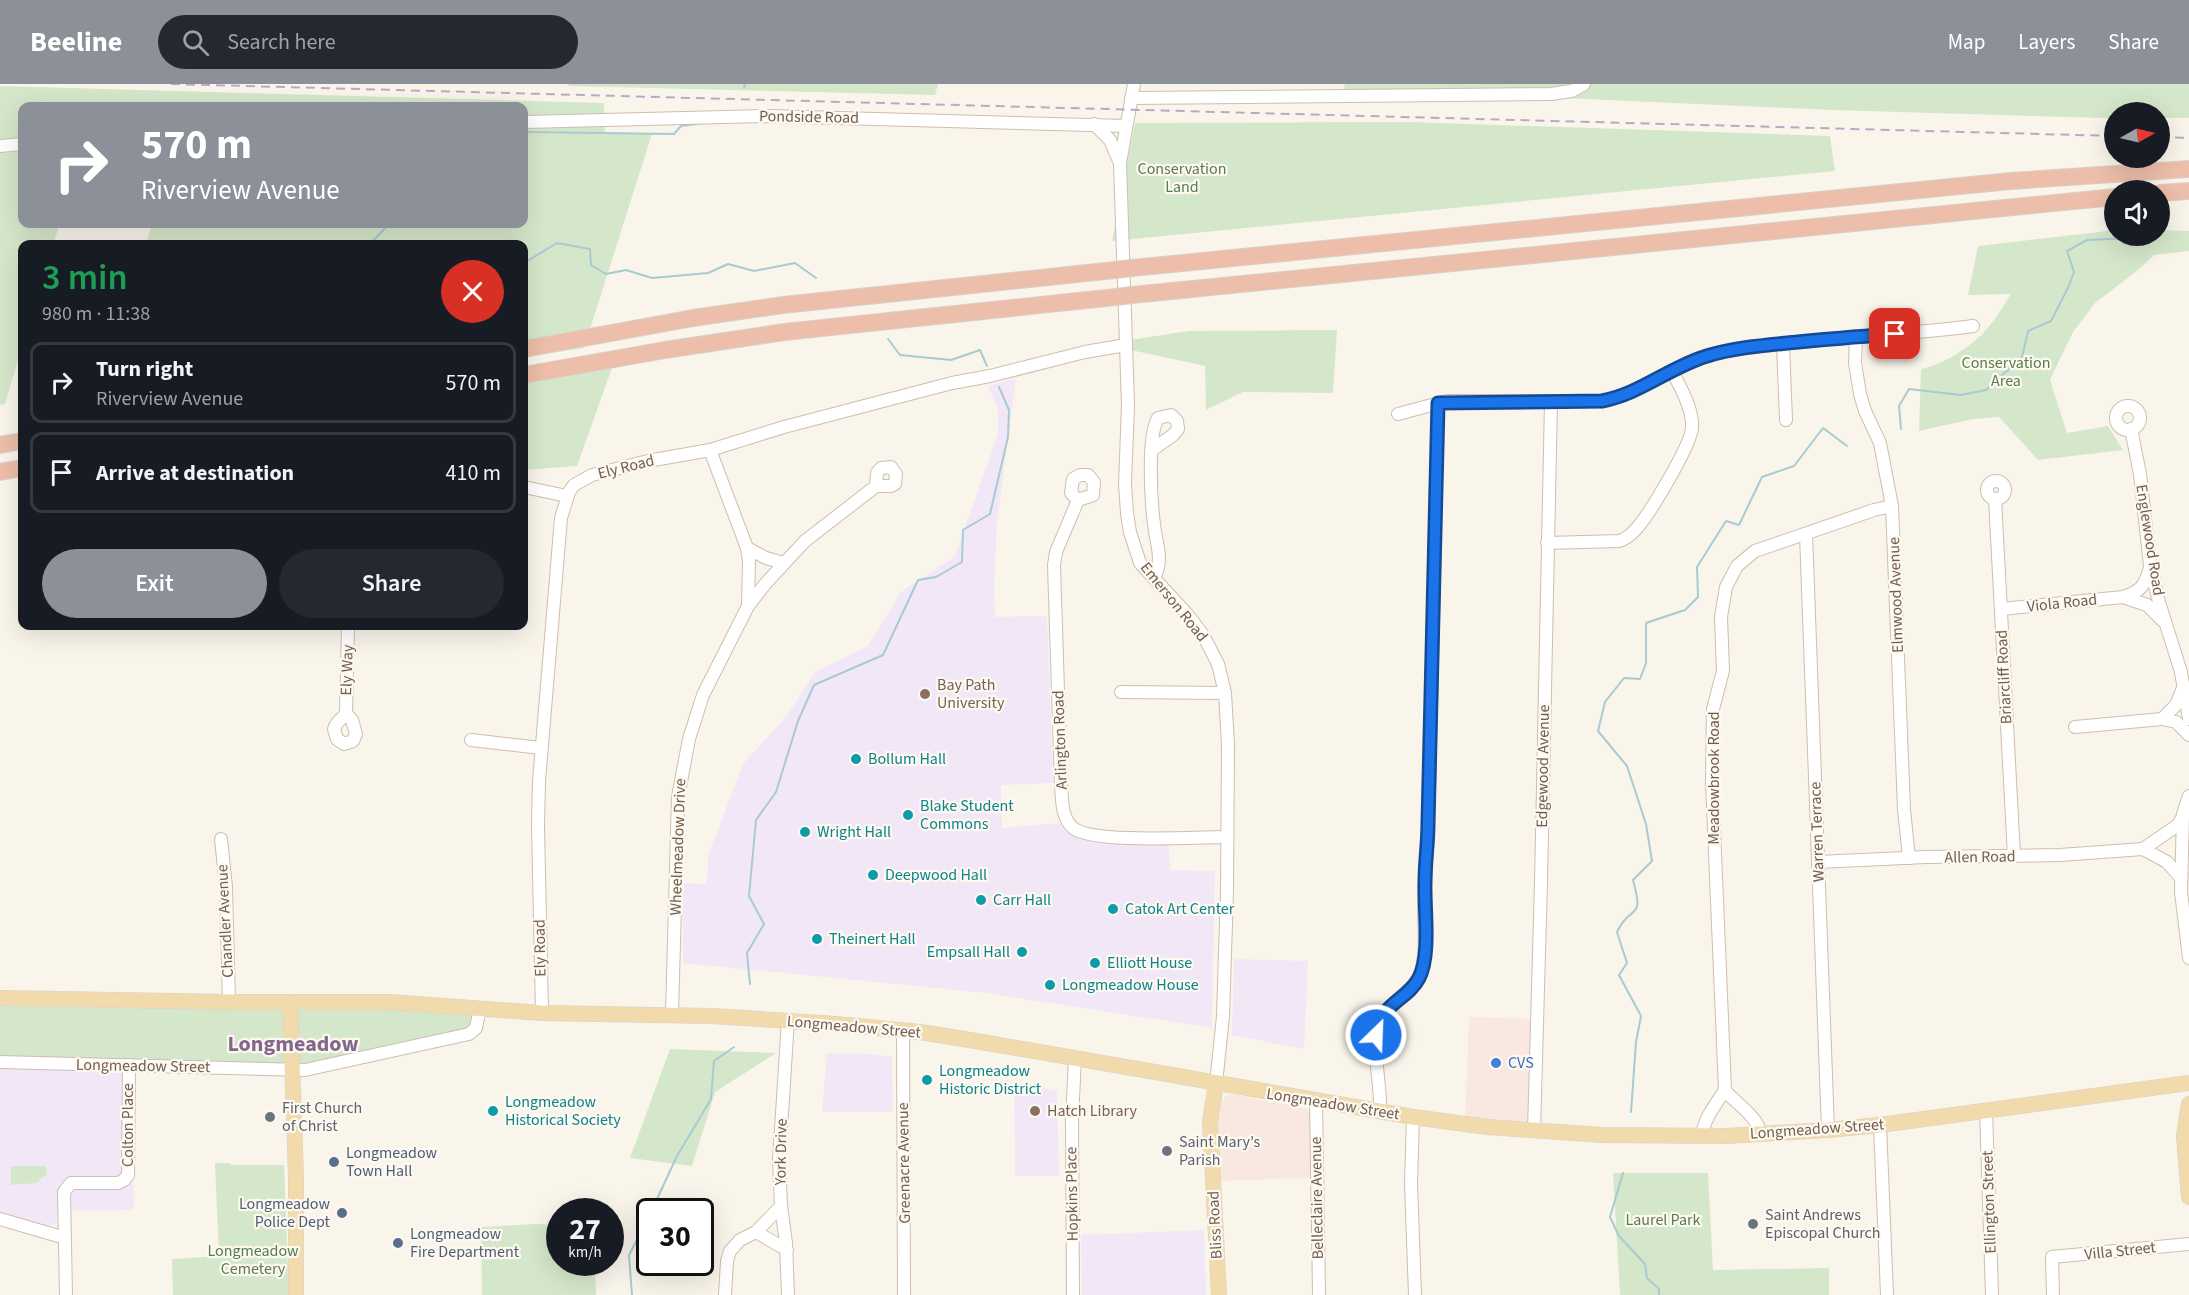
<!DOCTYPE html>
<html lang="en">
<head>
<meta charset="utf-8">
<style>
  :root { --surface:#171b24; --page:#242831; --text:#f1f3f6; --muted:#9ea1a6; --line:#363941; --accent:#8c9099 }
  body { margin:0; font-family:"Source Sans 3",sans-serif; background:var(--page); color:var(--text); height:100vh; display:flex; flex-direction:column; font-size:22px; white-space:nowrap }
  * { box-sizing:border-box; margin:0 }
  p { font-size:20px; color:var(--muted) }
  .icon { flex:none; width:33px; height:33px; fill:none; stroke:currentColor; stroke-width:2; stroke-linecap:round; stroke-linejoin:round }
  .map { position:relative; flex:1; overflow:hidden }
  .side { position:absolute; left:18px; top:156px; width:510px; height:390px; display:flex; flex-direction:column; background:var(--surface); border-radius:12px; box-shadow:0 6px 24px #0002 }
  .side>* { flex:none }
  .top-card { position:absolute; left:18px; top:18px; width:510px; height:126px; border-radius:12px; box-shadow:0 6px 24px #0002; background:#8c9099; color:#fff; overflow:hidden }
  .needle { width:39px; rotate:82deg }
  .tools { position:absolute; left:2104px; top:18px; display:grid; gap:12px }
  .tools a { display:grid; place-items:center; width:66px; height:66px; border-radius:50%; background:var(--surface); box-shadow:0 6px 24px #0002; font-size:30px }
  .speed { position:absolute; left:546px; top:1114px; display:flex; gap:12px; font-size:30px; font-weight:700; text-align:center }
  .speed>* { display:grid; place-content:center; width:78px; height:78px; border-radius:50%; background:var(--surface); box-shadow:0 6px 24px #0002; line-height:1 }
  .speed small { font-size:15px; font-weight:400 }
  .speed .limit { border:3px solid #111; border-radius:9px; background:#fff; color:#111 }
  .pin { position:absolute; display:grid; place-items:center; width:51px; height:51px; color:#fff; margin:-26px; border-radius:12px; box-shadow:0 3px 9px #0006 }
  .me { position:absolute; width:66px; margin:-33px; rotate:24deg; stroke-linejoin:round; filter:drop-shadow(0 0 4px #0008) }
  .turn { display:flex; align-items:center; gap:21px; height:126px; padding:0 24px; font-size:27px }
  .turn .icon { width:78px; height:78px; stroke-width:2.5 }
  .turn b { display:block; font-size:42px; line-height:51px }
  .round { display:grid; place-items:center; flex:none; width:63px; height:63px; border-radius:32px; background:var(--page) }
  .head { display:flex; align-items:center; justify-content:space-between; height:102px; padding:0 24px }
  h1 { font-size:36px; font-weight:600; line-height:45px; color:#1e9e55 }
  .action { display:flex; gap:12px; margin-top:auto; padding:12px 24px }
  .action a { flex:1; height:69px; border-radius:36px; background:var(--accent); color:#fff; font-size:24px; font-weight:600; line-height:69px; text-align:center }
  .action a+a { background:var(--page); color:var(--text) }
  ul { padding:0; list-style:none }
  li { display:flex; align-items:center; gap:18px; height:81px; margin:0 12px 9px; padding:0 12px; border:3px solid var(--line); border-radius:12px }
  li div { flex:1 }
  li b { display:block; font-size:22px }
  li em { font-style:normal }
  header { display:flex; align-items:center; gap:36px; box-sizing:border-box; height:84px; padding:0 30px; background:var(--accent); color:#fff }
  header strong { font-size:28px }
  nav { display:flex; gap:33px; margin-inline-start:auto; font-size:21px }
  .search { width:420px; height:54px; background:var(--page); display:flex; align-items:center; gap:15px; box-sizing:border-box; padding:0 21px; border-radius:33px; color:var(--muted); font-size:22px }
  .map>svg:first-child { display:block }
  .commercial { fill:#f9e8e0 }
  .education { fill:#f2e7f7 }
  .green { fill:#d5e7ca }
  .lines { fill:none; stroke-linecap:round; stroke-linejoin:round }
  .stream { stroke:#a8cad3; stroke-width:2 }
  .minor-casing { stroke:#ccbeb1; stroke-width:14 }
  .major-casing { stroke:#d8d2ce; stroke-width:16 }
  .highway-casing { stroke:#d8d2ce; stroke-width:18 }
  .minor { stroke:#fff; stroke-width:12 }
  .major { stroke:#f1daab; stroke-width:15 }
  .highway { stroke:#edbea9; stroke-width:16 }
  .rail { stroke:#b9a9c4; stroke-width:2; stroke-dasharray:9 6; stroke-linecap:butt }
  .highway-bridge-casing { stroke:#d8d2ce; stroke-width:18; stroke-linecap:butt }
  .highway-bridge { stroke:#edbea9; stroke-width:16 }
  .route-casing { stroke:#114b97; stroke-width:15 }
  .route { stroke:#1a73e8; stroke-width:10 }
  .education-dot { fill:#8d6e63; stroke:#fdf9f1; stroke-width:2 }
  .culture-dot { fill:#0f9aa8; stroke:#fdf9f1; stroke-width:2 }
  .shop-dot { fill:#3f7fe0; stroke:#fdf9f1; stroke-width:2 }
  .worship-dot { fill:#6b7280; stroke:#fdf9f1; stroke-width:2 }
  .service-dot { fill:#5c6f8a; stroke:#fdf9f1; stroke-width:2 }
  .labels { text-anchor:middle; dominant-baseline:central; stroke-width:4.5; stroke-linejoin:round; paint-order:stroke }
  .street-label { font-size:16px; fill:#725e50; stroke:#fdf9f1 }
  .park-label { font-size:16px; fill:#597c4d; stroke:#fdf9f1 }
  .education-label { font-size:16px; fill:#785e54; stroke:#fdf9f1; text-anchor:start }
  .culture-label { font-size:16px; fill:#0d838f; stroke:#fdf9f1; text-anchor:start }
  .shop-label { font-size:16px; fill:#366cbe; stroke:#fdf9f1; text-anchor:start }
  .worship-label { font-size:16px; fill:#5b616d; stroke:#fdf9f1; text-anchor:start }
  .service-label { font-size:16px; fill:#4e5e75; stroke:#fdf9f1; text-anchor:start }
  .district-label { font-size:22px; font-weight:bold; fill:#83688e; stroke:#fdf9f1 }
</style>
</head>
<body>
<header>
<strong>Beeline</strong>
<div class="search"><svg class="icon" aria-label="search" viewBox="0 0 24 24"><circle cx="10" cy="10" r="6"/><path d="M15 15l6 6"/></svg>Search here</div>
<nav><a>Map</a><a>Layers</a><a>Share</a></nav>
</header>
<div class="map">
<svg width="2189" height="1211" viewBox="0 0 2189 1211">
  <rect width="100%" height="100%" fill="#faf5eb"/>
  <g class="commercial">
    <path d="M1469,933L1531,935L1528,1040L1465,1035Z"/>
    <path d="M1231,1010L1308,1025L1310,1028V1094L1218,1097L1216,1024L1226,1012Z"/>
  </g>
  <g class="education">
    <path d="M1016,294L997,437L994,502L995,533L1047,532L1053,699L1001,701L1002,744L1059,739L1067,749L1081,756L1169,759L1170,786L1215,787L1212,944L986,909L683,879V799L706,800L709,769L743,680L786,633L815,588L868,562L901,508L955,472L998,350V326L988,302Z"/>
    <path d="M1234,875L1308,877L1304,965L1232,951Z"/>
    <path d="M827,969L872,970L892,973L893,1028H822Z"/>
    <path d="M0,978L129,981L134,1126L60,1127L56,1140L49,1142L0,1129Z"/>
    <path d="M1014,997L1057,1007L1059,1092H1015Z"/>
    <path d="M1204,1146L1206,1211H1082L1081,1151Z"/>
  </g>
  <g class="green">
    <path d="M569,0H938L935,11L568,2Z"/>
    <path d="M1345,0H2189V34H2160V28H2115V34H2104L1832,26L1408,7L1343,6Z"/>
    <path d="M0,2L604,19L605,48L652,50L584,264L524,273V160H146L152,140H524V22H22V58L0,60Z"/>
    <path d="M1409,38L1830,52L1835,87L1112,157L1135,39Z"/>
    <path d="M22,67V140H60L53,160H22V263L5,320L0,321V69Z"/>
    <path d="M2115,146V152H2160V146L2189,147V167L2154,171L2138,186L2095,219L2073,248L2050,296L2067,349L2108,342L2123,366L2038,376L1999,333L1973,335L1919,347L1921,285C1944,280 1971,263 1986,246C1996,235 2003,222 2011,210L1968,211L1978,162Z"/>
    <path d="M1337,246L1333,309L1243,308L1206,326L1205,282L1103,260L1189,247Z"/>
    <path d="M613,281L577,382L524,386V288Z"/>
    <path d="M0,914L480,925L476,944L320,984L0,978Z"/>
    <path d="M670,965L776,969L715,1008L692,1082L630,1074Z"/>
    <path d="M215,1079H229L232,1081H284L289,1211H173L172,1175L219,1172Z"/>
    <path d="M11,1082H46L47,1090L36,1099L11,1101Z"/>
    <path d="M1613,1089H1708L1713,1186L1829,1184V1211H1620Z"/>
    <path d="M535,1140L559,1141L560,1179H595L596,1211H482L481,1143Z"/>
  </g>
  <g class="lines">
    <g class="stream">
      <path d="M744,4L745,0"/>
      <path d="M524,48L674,50L681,42L697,40"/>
      <path d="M370,160L389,140"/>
      <path d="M524,179L557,159L590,165L591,181L606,190L626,186L652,194L708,189L728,180L754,187L795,179L816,194"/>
      <path d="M888,255L900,271L951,276L980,266L987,282"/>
      <path d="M1901,345L1899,322L1909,305L1961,311L1986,306L2022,273L2028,247L2051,237L2068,204L2074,188L2067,167L2087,156L2132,154L2149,156L2150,152"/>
      <path d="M750,900L747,869L764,840L749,812L756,736L776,708L798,637L814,601L883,571L918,496L936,493L962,478L963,446L990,430L1008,353L1009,326L999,303"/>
      <path d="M1631,1028L1636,958L1641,932L1619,891L1627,879L1617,848C1630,819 1645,839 1633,796L1652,777L1646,740L1627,682L1598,647L1605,618L1624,594L1640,595L1646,579V539L1685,526L1698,513L1697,483L1726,437L1739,441L1762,393L1794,382L1823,344L1847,362"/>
      <path d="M1623,1089L1610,1133L1619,1152L1645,1180L1647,1194L1659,1205V1211"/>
      <path d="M651,1128L677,1072L711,1015L714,977L734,963"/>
      <path d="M632,1211L629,1171L650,1131"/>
    </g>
    <g class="minor-casing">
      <g id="minor">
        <path d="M1134,0L1120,79L1128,321L1125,400L1127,429L1130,448L1140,479L1187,530L1203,551L1218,580L1225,609L1228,661L1227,807L1223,932L1216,1000"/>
        <path d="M1131,14L1551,10L1572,7L1584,0"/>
        <path d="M524,38L768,32L1126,42"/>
        <path d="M1094,40L1110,56L1120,79"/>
        <path d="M0,62L22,60"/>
        <path d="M1856,253L1855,279L1860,310L1865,327L1880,359L1892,422L1904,725L1909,774"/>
        <path d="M1783,260L1786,336"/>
        <circle cx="2128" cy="334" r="12"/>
        <path d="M1398,330L1447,317H1602C1642,309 1673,280 1712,270C1745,263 1779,260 1812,257C1866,252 1919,249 1973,242"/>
        <path d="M2131,345L2140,390L2150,481L2159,518L2181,588L2189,635"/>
        <path d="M710,366L747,464L749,477L748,522"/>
        <path d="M1152,366L1173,351L1178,345L1177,337L1171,331L1158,334C1147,352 1151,417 1154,440C1156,460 1164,475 1154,494"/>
        <circle cx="1996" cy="406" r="9"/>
        <path d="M524,403L567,412"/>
        <path d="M1995,415L2014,772"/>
        <path d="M1078,416L1071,409L1073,395L1080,391H1088L1094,398L1093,411L1078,416L1056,468L1054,481L1061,700C1062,713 1061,734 1073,744C1094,760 1196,753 1226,753"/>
        <path d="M1806,450L1828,1046"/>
        <path d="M1547,459L1619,457C1626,455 1632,450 1637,444C1650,429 1692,360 1692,343C1693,324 1680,303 1672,287"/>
        <path d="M747,464L766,474L784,479"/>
        <path d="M2123,513L2147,521L2162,536"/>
        <path d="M2001,525L2123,513C2142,507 2145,501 2150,483"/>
        <path d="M1121,608L1225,609"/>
        <path d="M346,630L337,639L334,645L337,655L344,660L353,657L356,650L352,636L346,630L348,542"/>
        <path d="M2162,635L2176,638L2189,651"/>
        <path d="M2075,643L2162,635L2176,621L2183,604"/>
        <path d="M471,656L541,664"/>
        <path d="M2189,712L2183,730L2181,808L2189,874"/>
        <path d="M221,755L226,803L229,918"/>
        <path d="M2143,765L2178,741L2183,732"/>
        <path d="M1818,778L1926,773L2060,771L2143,765L2167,778L2181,794"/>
        <path d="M542,929L538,742L539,697L561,434L569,408L574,401L592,391L648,377L710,366L784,343L952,299L990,292L1085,268L1126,261"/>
        <path d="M672,930L678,713L689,655L703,611L748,522L766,499L805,457L876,402L877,389L881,384L891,383L896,390L895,400L891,402H876"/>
        <path d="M903,947L904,1211"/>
        <path d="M0,978L305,986L469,950L476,944L480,925"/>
        <path d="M1316,1016L1319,1211"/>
        <path d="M1986,1026L1992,1211"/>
        <path d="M1380,1027C1382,1002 1369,957 1380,936C1390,917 1416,906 1421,887C1427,867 1424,845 1424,823C1425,798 1426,774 1428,749L1438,319"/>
        <path d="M1413,1033L1411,1099L1415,1211"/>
        <path d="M1880,1041L1887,1211"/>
        <path d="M1534,1047L1541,798L1551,318"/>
        <path d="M1761,1050C1758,1034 1739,1021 1728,1010L1725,1006L1712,698L1713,625L1723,587L1721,533L1726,503L1737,482L1755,467L1874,426L1892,422"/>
        <path d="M1702,1052C1704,1034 1716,1020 1725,1006"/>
        <path d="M781,1122L786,1159L788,1211"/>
        <path d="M0,1135L65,1154"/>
        <path d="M756,1148L787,1166"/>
        <path d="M66,1211L64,1108L71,1099H118L124,1096L128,1091L129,981"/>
        <path d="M725,1211L727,1177L730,1167L740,1156L756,1148L781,1122L779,1076L788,936"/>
        <path d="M1073,1211L1072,1035L1075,974"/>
        <path d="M2053,1211L2052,1173L2189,1160"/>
      </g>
    </g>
    <g class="major-casing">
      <g id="major">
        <path d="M0,914L229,918H389L542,929L712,932L836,940L920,948L976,957L1413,1033L1488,1043L1602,1051L1726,1052L1828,1046L1880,1041L2189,999"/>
        <path d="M290,919L296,1093V1211"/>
        <path d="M1216,1000L1210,1037L1219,1211"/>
        <path d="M2189,1020L2184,1052L2189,1113"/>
      </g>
    </g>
    <g class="highway-casing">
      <g id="highway">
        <path d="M2160,109L2189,107"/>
        <path d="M1132,184L2011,97L2189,85"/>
        <path d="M1132,211L2115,113"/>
        <path d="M524,265L693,234L783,221L1115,186"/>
        <path d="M524,291L665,266L784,248L1116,213"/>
        <path d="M0,361L22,357"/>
        <path d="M0,388L22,384"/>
      </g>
    </g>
    <use href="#minor" class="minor"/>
    <use href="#major" class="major"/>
    <use href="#highway" class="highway"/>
    <g class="rail">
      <path d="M171,0L2115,52"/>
      <path d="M2160,53L2189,54"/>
    </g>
    <g class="highway-bridge-casing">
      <g id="highway-bridge">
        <path d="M1115,186L1132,184"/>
        <path d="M1116,213L1132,211"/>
      </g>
    </g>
    <use href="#highway-bridge" class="highway-bridge"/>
  </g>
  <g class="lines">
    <g class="route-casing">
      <path id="route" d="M1376,951C1381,918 1407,917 1419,894C1431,871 1424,824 1425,798C1425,778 1428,759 1428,739L1438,319L1602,317C1640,310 1670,283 1707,272C1736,263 1768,261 1798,258C1830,255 1863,252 1895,250"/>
    </g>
    <use href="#route" class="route"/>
  </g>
  <g class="education-dot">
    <circle cx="925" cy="610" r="6"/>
    <circle cx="1035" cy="1027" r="6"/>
  </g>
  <g class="culture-dot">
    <circle cx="856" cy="675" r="6"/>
    <circle cx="908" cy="731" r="6"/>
    <circle cx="805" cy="748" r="6"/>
    <circle cx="873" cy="791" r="6"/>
    <circle cx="981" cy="816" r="6"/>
    <circle cx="1113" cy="825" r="6"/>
    <circle cx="817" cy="855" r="6"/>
    <circle cx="1022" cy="868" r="6"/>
    <circle cx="1095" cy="879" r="6"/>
    <circle cx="1050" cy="901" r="6"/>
    <circle cx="927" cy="996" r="6"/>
    <circle cx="493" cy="1027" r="6"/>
  </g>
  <circle class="shop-dot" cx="1496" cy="979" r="6"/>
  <g class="worship-dot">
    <circle cx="270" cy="1033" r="6"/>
    <circle cx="1167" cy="1067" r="6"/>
    <circle cx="1753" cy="1140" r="6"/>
  </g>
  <g class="service-dot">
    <circle cx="334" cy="1078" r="6"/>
    <circle cx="342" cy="1129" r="6"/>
    <circle cx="398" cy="1159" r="6"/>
  </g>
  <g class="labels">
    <g class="street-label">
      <text transform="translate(809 33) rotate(1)">Pondside Road</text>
      <text transform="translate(626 383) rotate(-14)">Ely Road</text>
      <text transform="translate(2150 456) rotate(81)">Englewood Road</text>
      <text transform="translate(1896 511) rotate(-92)">Elmwood Avenue</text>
      <text transform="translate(1174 518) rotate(51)">Emerson Road</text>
      <text transform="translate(2062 519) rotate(-6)">Viola Road</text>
      <text transform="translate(347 586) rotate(-88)">Ely Way</text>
      <text transform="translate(2004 593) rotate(-93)">Briarcliff Road</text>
      <text transform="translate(1060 656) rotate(-92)">Arlington Road</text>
      <text transform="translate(1543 682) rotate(-89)">Edgewood Avenue</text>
      <text transform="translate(1714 694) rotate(-90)">Meadowbrook Road</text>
      <text transform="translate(1817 748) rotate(-92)">Warren Terrace</text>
      <text transform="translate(678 763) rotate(-88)">Wheelmeadow Drive</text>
      <text transform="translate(1980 773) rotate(-1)">Allen Road</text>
      <text transform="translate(225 837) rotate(-93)">Chandler Avenue</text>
      <text transform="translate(540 864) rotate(-91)">Ely Road</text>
      <text transform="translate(854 943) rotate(5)">Longmeadow Street</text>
      <text transform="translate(143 982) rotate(1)">Longmeadow Street</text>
      <text transform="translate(1333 1020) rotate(9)">Longmeadow Street</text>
      <text transform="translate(128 1041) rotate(-90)">Colton Place</text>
      <text transform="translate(1817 1045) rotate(-4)">Longmeadow Street</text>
      <text transform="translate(781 1068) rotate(-89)">York Drive</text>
      <text transform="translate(904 1079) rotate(-91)">Greenacre Avenue</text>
      <text transform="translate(1072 1110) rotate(-91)">Hopkins Place</text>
      <text transform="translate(1317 1114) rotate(-91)">Belleclaire Avenue</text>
      <text transform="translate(1989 1118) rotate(-92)">Ellington Street</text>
      <text transform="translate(1215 1141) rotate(-93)">Bliss Road</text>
      <text transform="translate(2120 1167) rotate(-6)">Villa Street</text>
    </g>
    <g class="park-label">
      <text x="1182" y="85">Conservation<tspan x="1182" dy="18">Land</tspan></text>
      <text x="2006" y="279">Conservation<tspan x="2006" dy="18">Area</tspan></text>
      <text x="1663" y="1136">Laurel Park</text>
      <text x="253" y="1167">Longmeadow<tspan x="253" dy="18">Cemetery</tspan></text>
    </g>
    <g class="education-label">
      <text x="937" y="601">Bay Path<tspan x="937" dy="18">University</tspan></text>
      <text x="1047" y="1027">Hatch Library</text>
    </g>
    <g class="culture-label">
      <text x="868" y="675">Bollum Hall</text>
      <text x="920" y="722">Blake Student<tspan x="920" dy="18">Commons</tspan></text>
      <text x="817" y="748">Wright Hall</text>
      <text x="885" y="791">Deepwood Hall</text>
      <text x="993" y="816">Carr Hall</text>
      <text x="1125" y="825">Catok Art Center</text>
      <text x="829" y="855">Theinert Hall</text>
      <text x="1010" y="868" text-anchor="end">Empsall Hall</text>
      <text x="1107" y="879">Elliott House</text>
      <text x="1062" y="901">Longmeadow House</text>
      <text x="939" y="987">Longmeadow<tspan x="939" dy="18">Historic District</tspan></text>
      <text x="505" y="1018">Longmeadow<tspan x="505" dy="18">Historical Society</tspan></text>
    </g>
    <g class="shop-label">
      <text x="1508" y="979">CVS</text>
    </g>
    <g class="worship-label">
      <text x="282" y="1024">First Church<tspan x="282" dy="18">of Christ</tspan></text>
      <text x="1179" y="1058">Saint Mary’s<tspan x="1179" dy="18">Parish</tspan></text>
      <text x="1765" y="1131">Saint Andrews<tspan x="1765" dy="18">Episcopal Church</tspan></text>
    </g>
    <g class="service-label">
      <text x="346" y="1069">Longmeadow<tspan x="346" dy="18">Town Hall</tspan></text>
      <text x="330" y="1120" text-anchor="end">Longmeadow<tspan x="330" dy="18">Police Dept</tspan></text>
      <text x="410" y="1150">Longmeadow<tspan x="410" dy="18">Fire Department</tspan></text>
    </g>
    <g class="district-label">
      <text x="293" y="960">Longmeadow</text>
    </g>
  </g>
</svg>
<div class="tools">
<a><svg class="needle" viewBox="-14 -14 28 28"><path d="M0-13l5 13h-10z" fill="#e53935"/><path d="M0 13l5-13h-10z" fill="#9ea1a6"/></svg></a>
<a><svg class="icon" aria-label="sound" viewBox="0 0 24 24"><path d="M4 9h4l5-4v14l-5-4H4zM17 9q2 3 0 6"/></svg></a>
</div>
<div class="speed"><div>27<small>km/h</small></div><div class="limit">30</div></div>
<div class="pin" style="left:1895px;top:250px;background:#d93025"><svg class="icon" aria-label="arrive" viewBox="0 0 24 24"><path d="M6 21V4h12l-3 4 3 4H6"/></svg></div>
<svg class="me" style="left:1376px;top:951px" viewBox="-20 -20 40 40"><circle r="17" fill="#1a73e8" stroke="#fff" stroke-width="3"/><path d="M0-11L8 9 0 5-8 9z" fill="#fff"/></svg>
<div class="top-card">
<div class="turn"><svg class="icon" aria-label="right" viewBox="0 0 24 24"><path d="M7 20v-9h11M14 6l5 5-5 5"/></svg><div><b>570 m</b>Riverview Avenue</div></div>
</div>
<section class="side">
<div class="head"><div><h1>3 min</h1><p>980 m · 11:38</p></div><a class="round" style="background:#d93025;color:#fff"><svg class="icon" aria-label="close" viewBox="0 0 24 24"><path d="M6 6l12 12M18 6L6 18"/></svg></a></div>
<ul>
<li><svg class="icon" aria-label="right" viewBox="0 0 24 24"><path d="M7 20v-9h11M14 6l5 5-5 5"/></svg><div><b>Turn right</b><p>Riverview Avenue</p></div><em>570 m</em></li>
<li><svg class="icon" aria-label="arrive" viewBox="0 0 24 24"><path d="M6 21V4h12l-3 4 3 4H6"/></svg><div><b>Arrive at destination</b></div><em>410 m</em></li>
</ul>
<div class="action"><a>Exit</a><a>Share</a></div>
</section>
</div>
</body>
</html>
